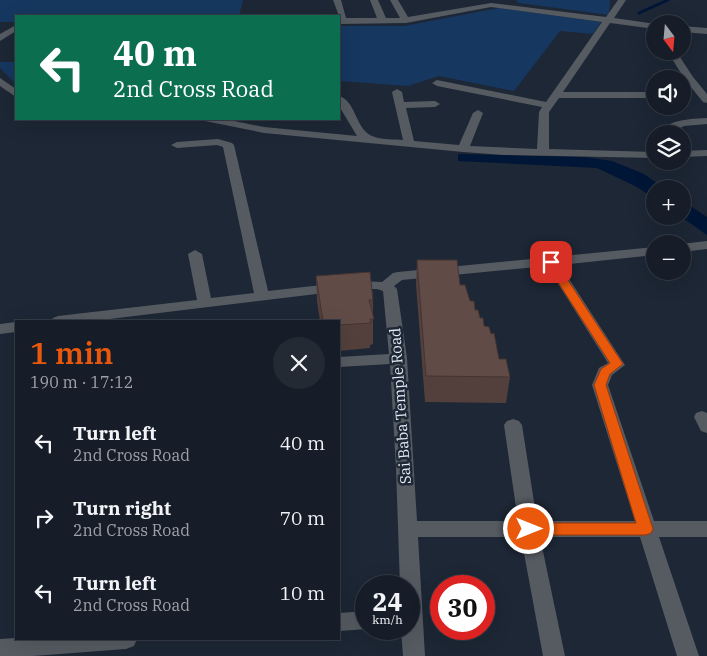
<!DOCTYPE html>
<html lang="en">
<head>
<meta charset="utf-8">
<style>
  :root { --surface:#161d28; --page:#232a34; --text:#f1f3f6; --muted:#9ea2a8; --line:#353b45; --accent:#ea580c }
  body { margin:0; font-family:"IBM Plex Serif",serif; background:var(--page); color:var(--text); height:100vh; display:flex; flex-direction:column; font-size:19px; white-space:nowrap }
  * { box-sizing:border-box; margin:0 }
  p { font-size:16px; color:var(--muted) }
  .icon { flex:none; width:28px; height:28px; fill:none; stroke:currentColor; stroke-width:2; stroke-linecap:round; stroke-linejoin:round }
  .map { position:relative; flex:1; overflow:hidden }
  .sheet { position:absolute; left:15px; top:320px; width:325px; height:320px; display:flex; flex-direction:column; background:var(--surface); border-radius:0px; box-shadow:0 5px 20px #0002,0 0 0 1px var(--line) }
  .sheet>* { flex:none }
  .guide { position:absolute; left:15px; top:15px; width:325px; height:105px; border-radius:0px; box-shadow:0 5px 20px #0002,0 0 0 1px var(--line); background:#0b6e4f; color:#fff; overflow:hidden }
  .needle { width:32px; rotate:164deg }
  .buttons { position:absolute; left:646px; top:15px; display:grid; gap:10px }
  .buttons a { display:grid; place-items:center; width:45px; height:45px; border-radius:50%; background:var(--surface); box-shadow:0 5px 20px #0002,0 0 0 1px var(--line); font-size:25px }
  .speed { position:absolute; left:355px; top:575px; display:flex; gap:10px; font-size:25px; font-weight:700; text-align:center }
  .speed>* { display:grid; place-content:center; width:65px; height:65px; border-radius:50%; background:var(--surface); box-shadow:0 5px 20px #0002,0 0 0 1px var(--line); line-height:1 }
  .speed small { font-size:12px; font-weight:400 }
  .speed .limit { border:8px solid #d22; background:#fff; color:#111 }
  .pin { position:absolute; display:grid; place-items:center; width:42px; height:42px; color:#fff; margin:-21px; border-radius:10px; box-shadow:0 2px 8px #0006 }
  .me { position:absolute; width:55px; margin:-28px; rotate:90deg; stroke-linejoin:round; filter:drop-shadow(0 0 4px #0008) }
  .turn { display:flex; align-items:center; gap:18px; height:105px; padding:0 15px; font-size:22px }
  .turn .icon { width:65px; height:65px; stroke-width:2.5 }
  .turn b { display:block; font-size:35px; line-height:42px }
  .round { display:grid; place-items:center; flex:none; width:52px; height:52px; border-radius:26px; background:var(--page) }
  .headline { display:flex; align-items:center; justify-content:space-between; height:85px; padding:0 15px }
  h1 { font-size:30px; font-weight:600; line-height:38px; color:var(--accent) }
  ul { padding:0; list-style:none }
  li { display:flex; align-items:center; gap:15px; height:75px; padding:0 15px }
  li div { flex:1 }
  li b { display:block; font-size:19px }
  li em { font-style:normal }
  .map>svg:first-child { display:block }
  .green { fill:#16375f }
  .water { fill:#001636 }
  .lines { fill:none; stroke-linecap:round; stroke-linejoin:round }
  .stream { stroke:#001636; stroke-width:3 }
  .street { fill:#565b62; fill-rule:evenodd }
  .wall { fill:#53403d }
  .building { fill:#614b47; stroke:#443432 }
  .route { fill:#ea580c; stroke:#983908 }
  .labels { text-anchor:middle; dominant-baseline:central; stroke-width:5; stroke-linejoin:round; paint-order:stroke }
  .street-label { font-size:15px; fill:#e2e9f3; stroke:#1d2735 }
</style>
</head>
<body>
<div class="map">
<svg width="707" height="656" viewBox="0 0 707 656">
  <rect width="100%" height="100%" fill="#1d2735"/>
  <g class="green">
    <path d="M0,0H243L239,16H16V22H0Z"/>
    <path d="M516,0H610L609,15L519,3Z"/>
    <path d="M499,8L601,22L593,34L560,31L514,91L439,76L408,86L339,81V26H404Z"/>
    <path d="M0,62H16V84L0,68Z"/>
  </g>
  <g class="water">
    <path d="M458,154L585,157L612,161L644,174L665,189H655V199L637,187L597,168L458,161Z"/>
    <path d="M683,201L707,217V235L680,216H682Z"/>
  </g>
  <g class="lines">
    <path class="stream" d="M639,13L668,0"/>
    <g class="street">
      <path d="M333,0H341L346,18H377L370,0H378L386,18H400L390,0H398L408,17L491,3L606,17L618,0H626L614,18L656,24L655,29L610,23L563,92H655V98H559L549,112V149L655,152V158L504,155L463,152L264,133L205,121L204,119H224L264,127L357,136L339,106V96C357,101 355,132 375,137C383,140 394,139 403,140L392,92L397,89L402,92L404,102L435,101L440,104L435,107L406,108L414,141L459,145L473,113L478,110L483,113L470,146L537,149L539,112L542,107L437,86L432,83L437,80L546,102L602,22L491,7L406,23L339,24V16Z"/>
      <path d="M16,25V31L0,41V34Z"/>
      <path d="M682,26L707,28V34L682,32Z"/>
      <path d="M667,51H676L693,77L707,94V103L703,102L686,81Z"/>
      <path d="M0,78L16,89V97L0,86Z"/>
      <path d="M707,118V124L684,126L669,134H660L659,132C670,119 691,119 707,118Z"/>
      <path d="M218,139L232,143L234,145L268,291L358,281L382,282L393,273L398,272L655,247V255L560,265L625,365L612,375L608,385L654,521H707V537H659L699,656H677L640,537H540L565,656H543L521,537H418L425,656H403L401,629H409V586H400L396,468L390,364L339,367V357L389,354L383,291L377,289H358L93,321H51L53,318L58,316L197,300L188,254L195,250L202,254L211,298L254,293L223,147L217,145L177,148L171,145L177,142ZM547,266L608,363L599,368L592,385L635,521H537L522,425L519,421L513,419L507,421L504,425L518,521H417L407,358L397,289L394,286L402,280Z"/>
      <path d="M707,150V156L682,157V151Z"/>
      <path d="M707,241V249L682,252V244Z"/>
      <path d="M16,322V332L0,334V324Z"/>
      <path d="M702,411L707,413V433L701,431L694,417L696,413Z"/>
      <path d="M366,611L367,629L339,631V613Z"/>
      <path d="M16,638V639H137L134,646L126,649L33,656H0V639Z"/>
    </g>
  </g>
  <g class="wall">
    <path d="M417,260L460,285L484,326L491,334L499,359L510,377L506,403L425,402L416,284Z"/>
    <path d="M316,276L373,300V344L370,345V348L339,351V321H320L317,301Z"/>
  </g>
  <g class="building">
    <path d="M417,260H457L460,285H465L470,301H474L475,310H478L480,318H483L484,326L489,327L491,334L494,333L499,359H506L510,377L426,376Z"/>
    <path d="M370,272L373,300H369L374,319H370L371,323L339,325V321H323L316,276Z"/>
  </g>
  <path class="route" d="M551,259L556,262L623,364L610,374L606,385L653,529L651,533L646,535H529L524,533L522,529L524,525L529,523H636L594,385L601,369L610,363L545,262Z"/>
  <g class="labels">
    <g class="street-label">
      <text transform="translate(400 406) rotate(-94)">Sai Baba Temple Road</text>
    </g>
  </g>
</svg>
<div class="buttons">
<a><svg class="needle" viewBox="-14 -14 28 28"><path d="M0-13l5 13h-10z" fill="#e53935"/><path d="M0 13l5-13h-10z" fill="#9ea2a8"/></svg></a>
<a><svg class="icon" aria-label="sound" viewBox="0 0 24 24"><path d="M4 9h4l5-4v14l-5-4H4zM17 9q2 3 0 6"/></svg></a>
<a><svg class="icon" aria-label="layers" viewBox="0 0 24 24"><path d="M12 4l9 5-9 5-9-5zM3 14l9 5 9-5"/></svg></a>
<a>+</a>
<a>−</a>
</div>
<div class="speed"><div>24<small>km/h</small></div><div class="limit">30</div></div>
<div class="pin" style="left:551px;top:262px;background:#d93025"><svg class="icon" aria-label="arrive" viewBox="0 0 24 24"><path d="M6 21V4h12l-3 4 3 4H6"/></svg></div>
<svg class="me" style="left:529px;top:529px" viewBox="-20 -20 40 40"><circle r="17" fill="#ea580c" stroke="#fff" stroke-width="3"/><path d="M0-11L8 9 0 5-8 9z" fill="#fff"/></svg>
<div class="guide">
<div class="turn"><svg class="icon" aria-label="left" viewBox="0 0 24 24"><path d="M17 20v-9H6M10 6l-5 5 5 5"/></svg><div><b>40 m</b>2nd Cross Road</div></div>
</div>
<section class="sheet">
<div class="headline"><div><h1>1 min</h1><p>190 m · 17:12</p></div><a class="round"><svg class="icon" aria-label="close" viewBox="0 0 24 24"><path d="M6 6l12 12M18 6L6 18"/></svg></a></div>
<ul>
<li><svg class="icon" aria-label="left" viewBox="0 0 24 24"><path d="M17 20v-9H6M10 6l-5 5 5 5"/></svg><div><b>Turn left</b><p>2nd Cross Road</p></div><em>40 m</em></li>
<li><svg class="icon" aria-label="right" viewBox="0 0 24 24"><path d="M7 20v-9h11M14 6l5 5-5 5"/></svg><div><b>Turn right</b><p>2nd Cross Road</p></div><em>70 m</em></li>
<li><svg class="icon" aria-label="left" viewBox="0 0 24 24"><path d="M17 20v-9H6M10 6l-5 5 5 5"/></svg><div><b>Turn left</b><p>2nd Cross Road</p></div><em>10 m</em></li>
</ul>
</section>
</div>
</body>
</html>
